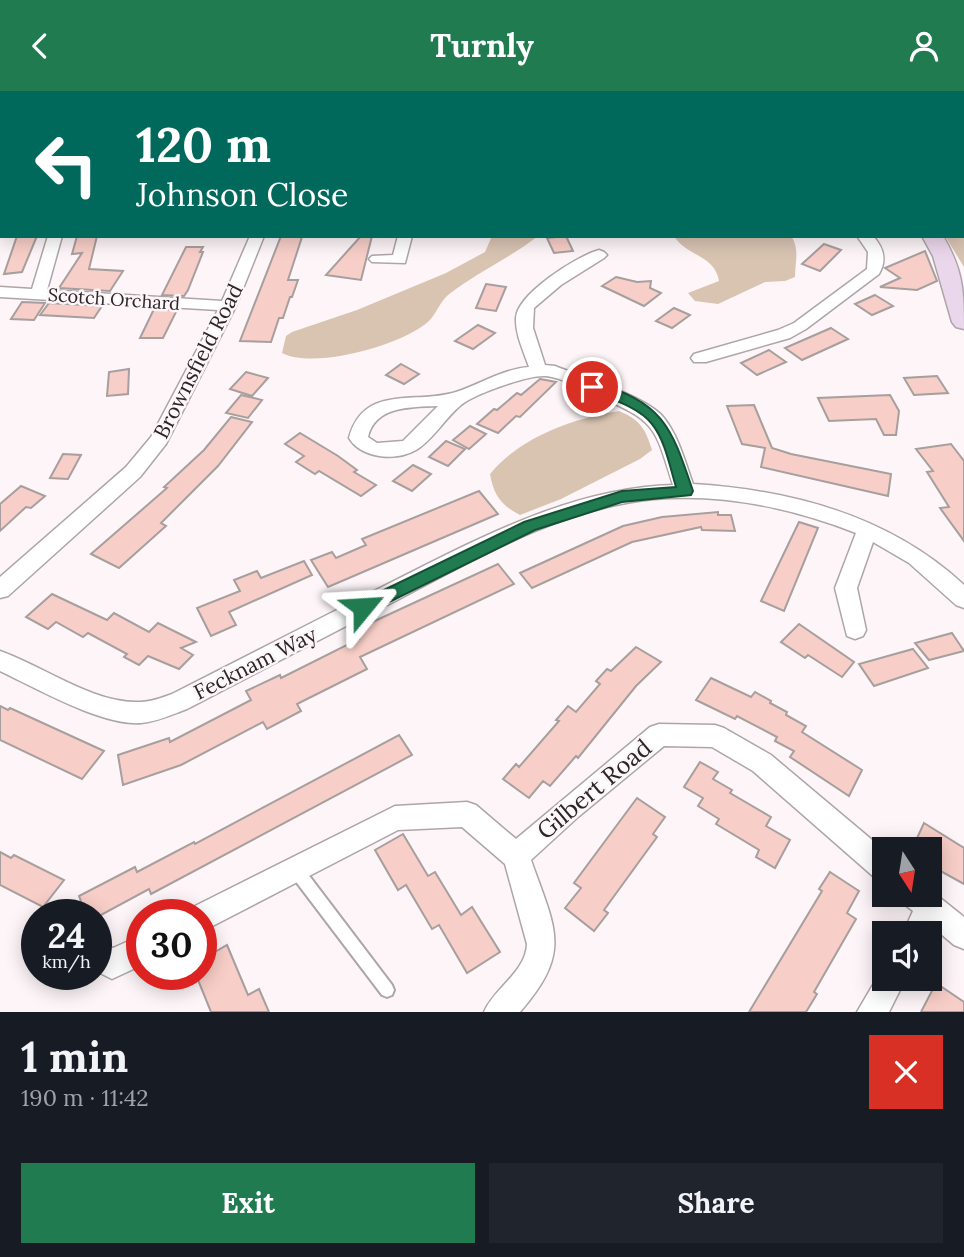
<!DOCTYPE html>
<html lang="en">
<head>
<meta charset="utf-8">
<style>
  :root { --surface:#171b24; --page:#20242c; --text:#f1f3f6; --muted:#9ea1a6; --accent:#207b51 }
  body { margin:0; font-family:Lora,serif; background:var(--page); color:var(--text); height:100vh; display:flex; flex-direction:column; font-size:26px; white-space:nowrap }
  * { box-sizing:border-box; margin:0 }
  p { font-size:23px; color:var(--muted) }
  .icon { flex:none; width:38px; height:38px; fill:none; stroke:currentColor; stroke-width:2; stroke-linecap:round; stroke-linejoin:round }
  .map { position:relative; height:921px; overflow:hidden }
  .sheet { display:flex; flex-direction:column; background:var(--surface); flex:1 }
  .sheet>* { flex:none }
  .banner { position:absolute; left:0px; top:0px; width:964px; height:147px; box-shadow:0 4px 18px #0003; background:#00695c; color:#fff; overflow:hidden }
  .needle { width:46px; rotate:168deg }
  .tools { position:absolute; left:872px; top:746px; display:grid; gap:14px }
  .tools a { display:grid; place-items:center; width:70px; height:70px; border-radius:0px; background:var(--surface); box-shadow:0 4px 18px #0003; font-size:35px }
  .speed { position:absolute; left:21px; top:808px; display:flex; gap:14px; font-size:35px; font-weight:700; text-align:center }
  .speed>* { display:grid; place-content:center; width:91px; height:91px; border-radius:50%; background:var(--surface); box-shadow:0 4px 18px #0003; line-height:1 }
  .speed small { font-size:18px; font-weight:400 }
  .speed .limit { border:10px solid #d22; background:#fff; color:#111 }
  .pin { position:absolute; display:grid; place-items:center; width:60px; height:60px; color:#fff; margin:-30px; border:4px solid #fff; border-radius:50%; box-shadow:0 2px 7px #0007 }
  .me { position:absolute; width:77px; margin:-38px; rotate:63deg; stroke-linejoin:round; filter:drop-shadow(0 0 5px #0008) }
  .turn { display:flex; align-items:center; gap:24px; height:147px; padding:0 21px; font-size:32px }
  .turn .icon { width:91px; height:91px; stroke-width:2.5 }
  .turn b { display:block; font-size:49px; line-height:60px }
  .round { display:grid; place-items:center; flex:none; width:74px; height:74px; border-radius:0px; background:var(--page) }
  .head { display:flex; align-items:center; justify-content:space-between; height:119px; padding:0 21px }
  h1 { font-size:42px; font-weight:700; line-height:52px }
  .button { display:flex; gap:14px; margin-top:auto; padding:14px 21px }
  .button a { flex:1; height:80px; border-radius:0px; background:var(--accent); color:#fff; font-size:28px; font-weight:700; line-height:80px; text-align:center }
  .button a+a { background:var(--page); color:var(--text) }
  header { display:flex; justify-content:space-between; align-items:center; height:91px; padding:0 21px; background:var(--accent); color:#fff; font-size:32px; font-weight:700 }
  .map>svg:first-child { display:block }
  .green { fill:#d9c4b2 }
  .building { fill:#f8cfc8; stroke:#a69f9d; stroke-width:2 }
  .lines { fill:none; stroke-linecap:round; stroke-linejoin:round }
  .lane-casing { stroke:#ada5a7; stroke-width:4 }
  .street-casing { stroke:#ada5a7; stroke-width:3 }
  .secondary-casing { stroke:#ada5a7; stroke-width:3 }
  .lane { fill:#fff; fill-rule:evenodd }
  .street { fill:#fff; fill-rule:evenodd }
  .secondary { fill:#ebd7ec; fill-rule:evenodd }
  .route { fill:#207b51; stroke:#155035; stroke-width:2 }
  .labels { text-anchor:middle; dominant-baseline:central; stroke-width:5; stroke-linejoin:round; paint-order:stroke }
  .far-street-label { font-size:18px; fill:#292627; stroke:#fdf5f8 }
  .street-label { font-size:21px; fill:#292627; stroke:#fdf5f8 }
  .near-street-label { font-size:24px; fill:#292627; stroke:#fdf5f8 }
</style>
</head>
<body>
<header><svg class="icon" aria-label="back" viewBox="0 0 24 24"><path d="M15 5l-7 7 7 7"/></svg>Turnly<svg class="icon" aria-label="person" viewBox="0 0 24 24"><circle cx="12" cy="8" r="4"/><path d="M4 21q1-7 8-7t8 7"/></svg></header>
<div class="map">
<svg width="964" height="921" viewBox="0 0 964 921">
  <rect width="100%" height="100%" fill="#fdf5f8"/>
  <g class="green">
    <path d="M963,8H964V176L945,145H962Z"/>
    <path d="M492,145H538C510,167 476,182 448,204C440,211 436,223 429,230C403,254 314,279 282,262L286,245L292,241L357,219L446,182L485,161Z"/>
    <path d="M674,145H791C800,158 795,171 795,186L785,190L765,191L718,213L695,210L688,202L719,190C715,164 686,165 674,145Z"/>
    <path d="M619,320C640,329 645,337 652,359L640,368L561,408L520,424C501,414 494,405 490,383C520,346 574,327 619,320Z"/>
  </g>
  <g class="building">
    <path d="M17,145H37L22,181L4,183Z"/>
    <path d="M77,145H97L89,178L123,180L110,200L59,197L82,162L72,163Z"/>
    <path d="M281,145L302,146L288,189H298L292,206H290L283,227H279L271,251L240,250Z"/>
    <path d="M361,145H372L361,189L326,184Z"/>
    <path d="M566,145L573,160L554,162L547,147Z"/>
    <path d="M824,153L841,159L820,180L802,173Z"/>
    <path d="M186,156H203L200,161H203L188,199L184,205L162,204Z"/>
    <path d="M925,160L937,190L917,199L880,196L900,187L885,177Z"/>
    <path d="M616,186L637,191L651,190L650,197L661,202L644,215L602,195Z"/>
    <path d="M486,193L506,196L496,220L476,217Z"/>
    <path d="M875,204L893,215L872,224L855,213Z"/>
    <path d="M22,211L45,212L34,229L11,228Z"/>
    <path d="M49,212L102,215L94,227L40,224Z"/>
    <path d="M674,217L690,224L672,237L656,230Z"/>
    <path d="M154,218L177,219L163,247H140Z"/>
    <path d="M478,234L495,242L473,258L455,250Z"/>
    <path d="M831,237L848,248L802,269L785,257Z"/>
    <path d="M769,259L786,271L757,284L741,272Z"/>
    <path d="M401,273L419,283L404,293L386,284Z"/>
    <path d="M129,278L128,303L107,305L109,281Z"/>
    <path d="M246,281L268,287L252,305L230,298Z"/>
    <path d="M937,285L948,302L914,304L904,287Z"/>
    <path d="M540,288L556,291L520,326L516,325L498,342L477,333L494,318L497,319L517,302L521,304Z"/>
    <path d="M241,304L262,309L248,327L226,322Z"/>
    <path d="M890,304L899,320L896,344H884L876,328L829,330L818,307Z"/>
    <path d="M754,314L772,357L791,363L891,383L888,405L761,376L765,357L742,353L727,315Z"/>
    <path d="M231,326L252,331L218,375L161,432L166,435L119,477L91,463L167,397L164,396L204,359Z"/>
    <path d="M470,335L486,343L469,358L453,349Z"/>
    <path d="M300,342L338,365L357,379L354,381L376,394L361,405L319,380L315,383L296,371L304,365L285,353Z"/>
    <path d="M446,350L465,358L448,375L429,366Z"/>
    <path d="M951,353L964,370V450L940,417L949,416L927,381L933,380L916,358Z"/>
    <path d="M63,363L81,364L68,388L50,387Z"/>
    <path d="M413,374L431,383L412,400L393,390Z"/>
    <path d="M21,395L45,405L31,417L26,416L0,440V413Z"/>
    <path d="M479,400L498,423L349,487L328,496L311,469L332,461L336,467L366,454L362,448Z"/>
    <path d="M718,421V424H731L735,440L702,439L701,436L632,451L532,497L520,482L623,435L662,426Z"/>
    <path d="M799,431L818,437L784,520L761,510Z"/>
    <path d="M304,470L312,484L229,521L236,534L211,545L197,517L240,500L234,489L257,480L261,487Z"/>
    <path d="M498,473L514,493L360,566L367,578L297,613L301,620L267,638L263,631L181,674L123,694L118,664L169,647L170,651L251,609L246,600L280,584L281,587L359,548L353,540Z"/>
    <path d="M52,503L107,529L114,522L149,541L158,532L196,551L181,557L193,564L179,578L148,565L139,574L124,566L127,563L88,542L83,546L56,531L48,538L26,526Z"/>
    <path d="M799,533L854,571L842,586L808,564L805,567L781,551Z"/>
    <path d="M952,542L964,560L929,569L915,552Z"/>
    <path d="M636,556L661,571L636,595L578,667L576,665L550,695L543,690L529,707L503,688L516,673L519,676L559,630L556,629L568,615L576,621L600,593L596,590L607,578L611,580Z"/>
    <path d="M913,558L928,577L874,595L859,573Z"/>
    <path d="M711,587L751,606L755,601L771,610L770,612L787,621L786,624L806,635L802,641L862,679L849,705L790,666L794,660L775,650L777,646L737,625L735,628L696,609Z"/>
    <path d="M0,615L8,619L10,617L104,660L82,688L0,649Z"/>
    <path d="M399,644L412,664L151,803L149,798L101,824H86L79,805L135,776L137,781L194,751L195,753Z"/>
    <path d="M700,671L718,681L713,688L732,699L730,702L771,726L766,735L790,749L775,777L756,766L759,759L716,733L719,728L698,715L703,707L684,696Z"/>
    <path d="M637,707L665,726L653,743L657,746L604,819L608,822L594,840L565,817L581,797L574,792Z"/>
    <path d="M924,732L964,757V793L935,777L936,774L929,770V758H912Z"/>
    <path d="M403,743L428,785L435,781L461,824L472,816L500,861L467,882L439,834L432,838L406,794L398,799L375,759Z"/>
    <path d="M0,761L11,767L14,764L64,789L43,816L0,794Z"/>
    <path d="M830,781L859,800L847,822L856,828L814,901L817,903L806,921H749L822,800L819,798Z"/>
    <path d="M227,854L248,904L259,898L269,921H211L196,884H201V869Z"/>
    <path d="M936,892L964,911V921H921Z"/>
  </g>
  <g class="lines">
    <g class="lane-casing">
      <g id="lane">
        <rect x="623" y="0" width="6" height="2"/>
        <path d="M296,772L301,774L392,894L394,899L392,904L387,906L382,904L291,784L289,779L291,774Z"/>
      </g>
    </g>
    <g class="street-casing">
      <g id="street">
        <path d="M56,0H79L78,2Z"/>
        <path d="M242,0H256L257,2H243Z"/>
        <rect x="312" y="0" width="12" height="2"/>
        <path d="M716,0H728L729,2H717Z"/>
        <path d="M48,145H62L47,199L222,210L250,145H264L236,215L166,353L140,386L8,505L0,507V486L126,376L151,346L218,219L0,206V196L32,198Z"/>
        <path d="M398,145H412L405,172L372,171L369,168L372,165L393,164Z"/>
        <path d="M857,145H873C884,157 887,169 879,183L806,238L790,247L706,271H694L691,267L694,263L778,239L794,232L867,178L868,161Z"/>
        <path d="M599,159L604,161L607,164L604,167L561,194L534,217L533,237L545,274L555,275C582,286 648,306 664,327C679,346 685,371 693,393C792,399 890,425 964,494V517L956,514L909,472L873,451L857,497L866,539L863,545L855,548L847,545L835,497L856,442C792,417 722,402 654,408C562,417 478,466 399,508C328,544 258,581 187,618C173,623 157,631 141,632C102,635 36,597 0,580V560C43,575 94,613 140,611C151,611 161,607 172,603C241,568 311,532 380,497C472,451 568,397 673,394C655,336 656,330 599,306C584,300 562,286 545,285C528,284 474,303 461,314C445,327 433,349 416,359C395,371 361,367 349,347C364,292 416,314 456,301C480,293 503,278 529,276C524,261 515,243 516,227C517,203 577,165 599,159ZM438,315L403,350L377,352L368,346C375,315 411,316 438,315Z"/>
        <path d="M659,633L715,634L724,637L771,664L884,759V790L874,786L753,680L712,656L664,655L578,726L531,769C555,838 573,860 520,921H484C494,897 526,881 527,853L505,773L462,736L398,739L201,841V824H188L191,817L395,715L467,711L476,714L516,748L650,636Z"/>
        <path d="M929,798L964,826V858L954,854L935,838L929,848V842H903L913,820L904,813L900,803H929Z"/>
        <path d="M142,844V874L112,888L96,880V850L113,857Z"/>
        <path d="M884,875V887H906L889,921H857Z"/>
      </g>
    </g>
    <g class="secondary-casing">
      <g id="secondary">
        <path d="M955,0H964V7L962,2H954Z"/>
        <path d="M922,145H943C963,179 964,200 964,238L956,236L952,231L933,165Z"/>
      </g>
    </g>
    <use href="#lane" class="lane"/>
    <use href="#street" class="street"/>
    <use href="#secondary" class="secondary"/>
  </g>
  <path class="route" d="M592,291C664,311 671,335 693,400L691,404L622,411L535,439L369,521H357L355,516L357,512L524,431L622,400L676,396C670,376 665,349 652,333C638,315 608,307 588,299L586,296Z"/>
  <g class="labels">
    <g class="far-street-label">
      <text transform="translate(114 208) rotate(4)">Scotch Orchard</text>
    </g>
    <g class="street-label">
      <text transform="translate(198 270) rotate(-63)">Brownsfield Road</text>
      <text transform="translate(255 572) rotate(-27)">Fecknam Way</text>
    </g>
    <g class="near-street-label">
      <text transform="translate(594 698) rotate(-40)">Gilbert Road</text>
    </g>
  </g>
</svg>
<div class="tools">
<a><svg class="needle" viewBox="-14 -14 28 28"><path d="M0-13l5 13h-10z" fill="#e53935"/><path d="M0 13l5-13h-10z" fill="#9ea1a6"/></svg></a>
<a><svg class="icon" aria-label="sound" viewBox="0 0 24 24"><path d="M4 9h4l5-4v14l-5-4H4zM17 9q2 3 0 6"/></svg></a>
</div>
<div class="speed"><div>24<small>km/h</small></div><div class="limit">30</div></div>
<div class="pin" style="left:592px;top:296px;background:#d93025"><svg class="icon" aria-label="arrive" viewBox="0 0 24 24"><path d="M6 21V4h12l-3 4 3 4H6"/></svg></div>
<svg class="me" style="left:363px;top:516px" viewBox="-20 -20 40 40"><path d="M0-17L14 15 0 8-14 15z" fill="#207b51" stroke="#fff" stroke-width="4"/></svg>
<div class="banner">
<div class="turn"><svg class="icon" aria-label="left" viewBox="0 0 24 24"><path d="M17 20v-9H6M10 6l-5 5 5 5"/></svg><div><b>120 m</b>Johnson Close</div></div>
</div>
</div>
<section class="sheet">
<div class="head"><div><h1>1 min</h1><p>190 m · 11:42</p></div><a class="round" style="background:#d93025;color:#fff"><svg class="icon" aria-label="close" viewBox="0 0 24 24"><path d="M6 6l12 12M18 6L6 18"/></svg></a></div>
<div class="button"><a>Exit</a><a>Share</a></div>
</section>
</body>
</html>
